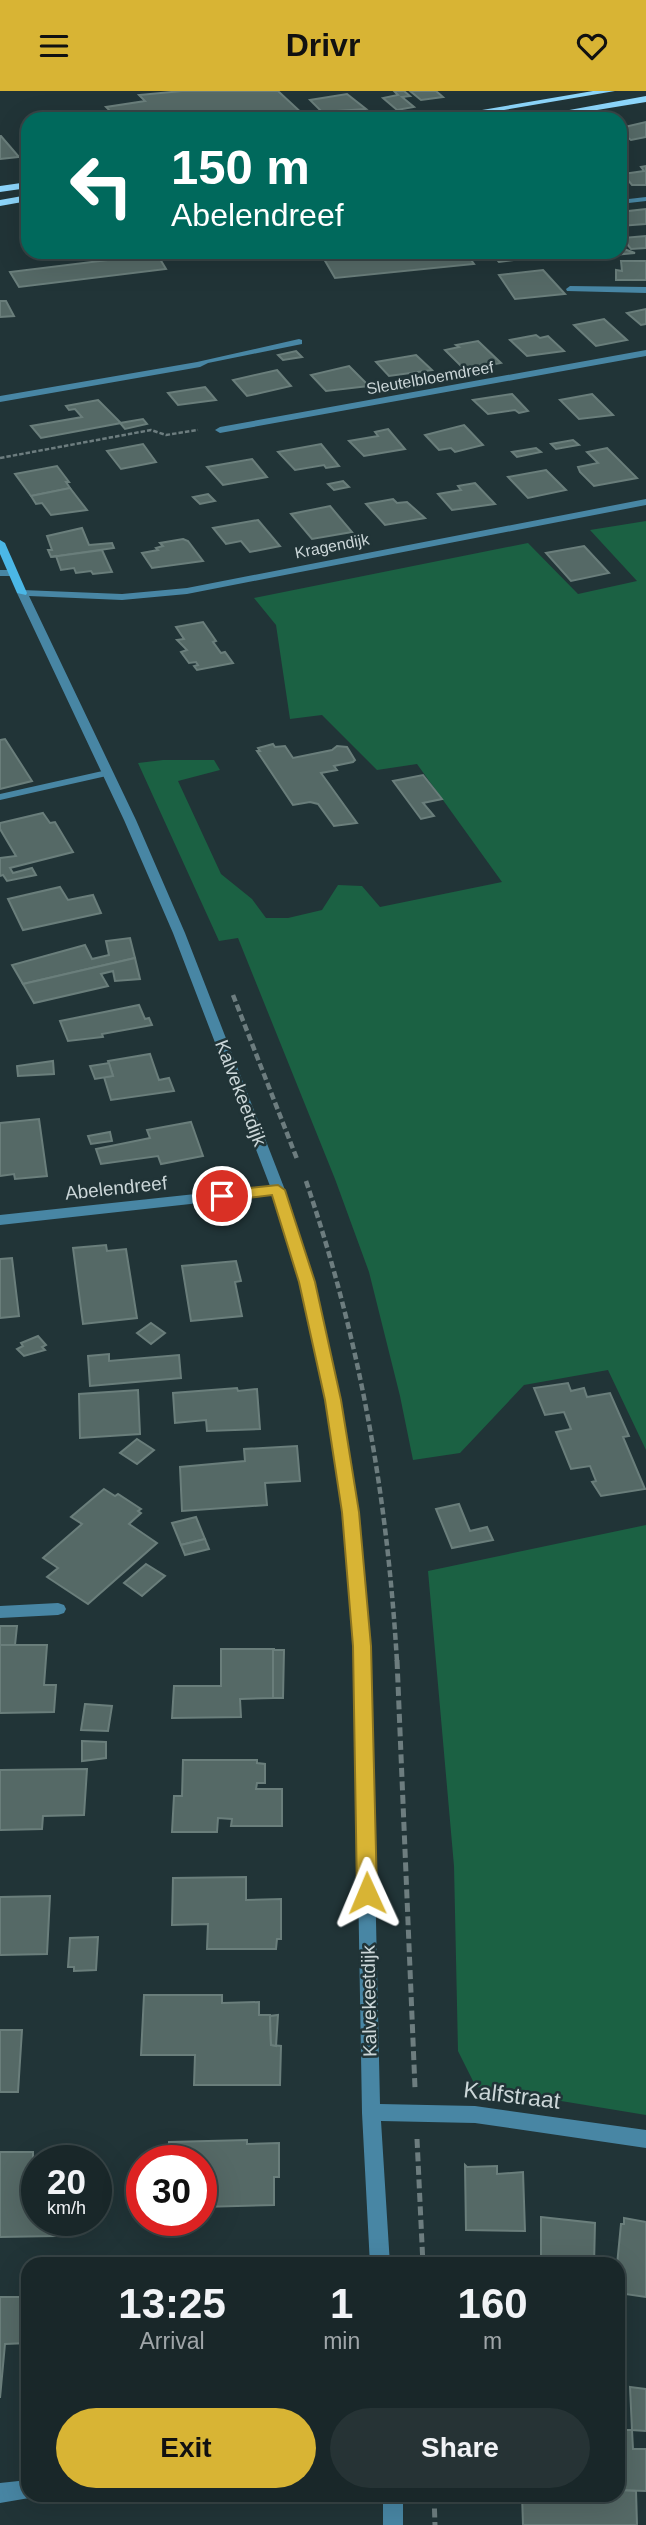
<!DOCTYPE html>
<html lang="en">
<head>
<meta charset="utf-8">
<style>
  :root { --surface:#192729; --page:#263335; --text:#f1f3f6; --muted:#9fa5a8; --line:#374446; --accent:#d8b434 }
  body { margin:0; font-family:Arial,sans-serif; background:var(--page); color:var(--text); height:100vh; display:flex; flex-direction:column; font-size:26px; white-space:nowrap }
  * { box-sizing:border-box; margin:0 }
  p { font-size:23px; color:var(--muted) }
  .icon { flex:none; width:38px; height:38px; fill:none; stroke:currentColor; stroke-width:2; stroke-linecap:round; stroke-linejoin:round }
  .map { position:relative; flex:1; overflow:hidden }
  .side { position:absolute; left:21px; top:2166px; width:604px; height:245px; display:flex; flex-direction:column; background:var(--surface); border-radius:21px; box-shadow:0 7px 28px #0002,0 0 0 2px var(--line) }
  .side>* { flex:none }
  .hud { position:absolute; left:21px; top:21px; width:606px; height:147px; border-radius:21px; box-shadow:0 7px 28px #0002,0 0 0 2px var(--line); background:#00695c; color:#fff; overflow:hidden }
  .speed { position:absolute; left:21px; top:2054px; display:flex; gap:14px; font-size:35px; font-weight:700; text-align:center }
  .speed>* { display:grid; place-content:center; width:91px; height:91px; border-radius:50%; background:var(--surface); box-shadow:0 7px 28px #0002,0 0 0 2px var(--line); line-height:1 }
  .speed small { font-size:18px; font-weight:400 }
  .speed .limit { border:10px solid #d22; background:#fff; color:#111 }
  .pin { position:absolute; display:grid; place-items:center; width:60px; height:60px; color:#fff; margin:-30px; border:4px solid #fff; border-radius:50%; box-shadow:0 2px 7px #0007 }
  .me { position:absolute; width:77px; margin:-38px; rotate:359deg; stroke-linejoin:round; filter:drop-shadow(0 0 5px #0008) }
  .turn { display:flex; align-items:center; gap:24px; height:147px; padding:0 35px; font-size:32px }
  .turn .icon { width:91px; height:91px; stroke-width:2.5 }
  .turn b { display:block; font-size:49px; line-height:60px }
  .eta { display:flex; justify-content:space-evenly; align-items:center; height:119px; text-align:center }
  .eta b { font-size:42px; font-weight:600; line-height:49px }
  .button { display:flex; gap:14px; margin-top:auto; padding:14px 35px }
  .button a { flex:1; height:80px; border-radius:42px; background:var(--accent); color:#111; font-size:28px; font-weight:600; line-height:80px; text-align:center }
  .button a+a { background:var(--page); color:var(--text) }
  header { display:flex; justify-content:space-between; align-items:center; height:91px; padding:0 35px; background:var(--accent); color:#111; font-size:32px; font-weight:600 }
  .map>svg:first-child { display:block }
  .green { fill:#1b6143 }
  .building { fill:#556966; stroke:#6a7e7b; stroke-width:2 }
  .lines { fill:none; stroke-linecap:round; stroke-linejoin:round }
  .path-far2 { stroke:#6d7d7f; stroke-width:2.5; stroke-dasharray:4.5 2; stroke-linecap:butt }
  .path-far1 { stroke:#6d7d7f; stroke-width:4.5; stroke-dasharray:7 3.5; stroke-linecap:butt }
  .path { stroke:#6d7d7f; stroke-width:5; stroke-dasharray:9 4.5; stroke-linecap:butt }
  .lane { fill:#4886a4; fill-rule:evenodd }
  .street { fill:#4886a4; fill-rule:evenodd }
  .secondary { fill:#4bb7e6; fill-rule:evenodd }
  .primary { fill:#8dd6fb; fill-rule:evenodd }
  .route { fill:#d8b434; stroke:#8c7522; stroke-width:2 }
  .labels { text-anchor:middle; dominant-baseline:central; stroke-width:5; stroke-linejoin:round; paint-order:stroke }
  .far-street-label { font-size:16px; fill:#cbd6d8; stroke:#213437 }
  .street-label { font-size:19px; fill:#cbd6d8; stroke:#213437 }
  .near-street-label { font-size:23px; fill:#cbd6d8; stroke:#213437 }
</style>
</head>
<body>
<header><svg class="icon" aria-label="menu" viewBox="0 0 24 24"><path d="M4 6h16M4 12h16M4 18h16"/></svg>Drivr<svg class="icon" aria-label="heart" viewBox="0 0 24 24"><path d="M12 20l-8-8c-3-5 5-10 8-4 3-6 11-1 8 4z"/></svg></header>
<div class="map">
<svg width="646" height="2434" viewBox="0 0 646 2434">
  <rect width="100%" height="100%" fill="#213437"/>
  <g class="green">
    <path d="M646,430V1359L608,1279L524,1294L460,1362L413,1369L400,1305L369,1181L335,1088L238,847L219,850L138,672L163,669H214L220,679L178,690L221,783L252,808L266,827H288L322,819L338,794L362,795L380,816L502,791L417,673L377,679L322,624L290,628L276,534L254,507L528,452L578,503L637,490L590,439Z"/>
    <path d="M646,1434V2024L476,1996L458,1960L454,1775L428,1480Z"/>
  </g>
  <g class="building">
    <path d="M182,0H278L305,25L287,28H118L106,16L145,10L139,4Z"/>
    <path d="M394,0H404L410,5L402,6L414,16L397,19L383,7L398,4Z"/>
    <path d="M410,0H436L443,6L421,9Z"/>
    <path d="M347,3L366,18L322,21L310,9Z"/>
    <path d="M646,31V46L631,49L620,41V37Z"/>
    <path d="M0,45H1L19,66L0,68Z"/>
    <path d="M646,75V94H632L623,83L644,80L641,76Z"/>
    <path d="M646,118V133L620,135V121Z"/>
    <path d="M646,145V157L631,158L622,147Z"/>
    <path d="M624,158L635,162L603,165L600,161Z"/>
    <path d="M397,161H465L474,173L335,187L324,168Z"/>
    <path d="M490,161H518L522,168L499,171Z"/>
    <path d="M157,163L166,178L19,196L10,181Z"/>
    <path d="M621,170H646V189H616V179L622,180Z"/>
    <path d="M543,179L565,203L515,208L499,184Z"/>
    <path d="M0,210H6L14,225L0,226Z"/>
    <path d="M646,218V233L641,234L627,222Z"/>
    <path d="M604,228L627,249L596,255L574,234Z"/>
    <path d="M536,244L540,247L548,245L564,260L527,265L510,249Z"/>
    <path d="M478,250L501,272L465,279L445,259L459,256L456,254Z"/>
    <path d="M296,260L302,266L283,269L278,264Z"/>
    <path d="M416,264L432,279L389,285L376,271Z"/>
    <path d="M349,275L369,295L326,300L311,284Z"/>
    <path d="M277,279L291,295L247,305L233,289Z"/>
    <path d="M205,296L216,309L178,314L168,302Z"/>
    <path d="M512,303L528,320L519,322L515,319L488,323L473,309Z"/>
    <path d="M592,303L613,324L579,328L560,309Z"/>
    <path d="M98,309L121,332L41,347L31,335L82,326L75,318L69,319L66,315Z"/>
    <path d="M143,328L147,333L125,338L120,332Z"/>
    <path d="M464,334L483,354L455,361L451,357L439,359L425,344Z"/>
    <path d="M388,338L405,358L364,365L349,350L378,345L375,341Z"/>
    <path d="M573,349L579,354L556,358L551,353Z"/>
    <path d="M143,353L156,371L121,378L107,360Z"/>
    <path d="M321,353L339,375L326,377L324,374L295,379L278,361Z"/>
    <path d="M536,357L541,361L517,366L512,361Z"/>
    <path d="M607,357L637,387L594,395L580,381L578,376L598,372L587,361Z"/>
    <path d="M252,368L267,386L223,394L207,376Z"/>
    <path d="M57,375L69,391H66L70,397L31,405L15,383Z"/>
    <path d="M546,379L566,399L528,407L508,386Z"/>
    <path d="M343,390L349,396L334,399L328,393Z"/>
    <path d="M475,392L495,413L452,419L438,403L461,399L458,395Z"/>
    <path d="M70,397L87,419L51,424L42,412L36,413L31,405Z"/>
    <path d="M208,403L215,410L200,413L193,406Z"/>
    <path d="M393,408L397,412L407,411L425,427L385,434L366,413Z"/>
    <path d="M330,415L352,441L312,448L291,423Z"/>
    <path d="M258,429L280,455L250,461L241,450L226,453L213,437Z"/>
    <path d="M82,437L89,454L112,452L114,457L51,466L48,459H52L47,445Z"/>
    <path d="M183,448L188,450L203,470L152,477L142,462L158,459L156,457L163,455L160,452Z"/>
    <path d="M584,455L609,482L571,490L546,462Z"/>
    <path d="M102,459L112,481L93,483L91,480L76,482L74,477L61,479L56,465L51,466Z"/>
    <path d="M203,531L216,550L213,551L221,562L225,561L233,572L197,579L194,575L198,574L196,571L189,572L181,561L187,559L177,549L184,548L176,536Z"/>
    <path d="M5,648L32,690L0,698V649Z"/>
    <path d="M273,653L275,656L285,655L293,667L332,659L337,655L347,656L355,669L353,671L334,675L337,679L321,682L357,732L334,735L318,713L310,711L293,714L257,660H260L258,657Z"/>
    <path d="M423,684L442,708L423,712L434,725L421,728L393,690Z"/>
    <path d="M43,722L50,732L55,731L73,761L10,777L13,782L32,777L36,784L7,790L3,784L0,785V767L16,765L0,738V732Z"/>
    <path d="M60,796L68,809L93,804L101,822L23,839L8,808Z"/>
    <path d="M130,847L135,867L23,893L12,874L85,854L92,868L109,864L106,850Z"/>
    <path d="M135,867L140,888L115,890L113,880L101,883L108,895L34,912L23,893Z"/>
    <path d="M139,914L145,928L149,927L152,934L102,943L103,946L68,950L60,930Z"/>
    <path d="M150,963L159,989L169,987L174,1000L111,1009L104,986L113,985L108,970Z"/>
    <path d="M53,970L54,983L18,985L17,975Z"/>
    <path d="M109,972L113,985L95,988L90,975Z"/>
    <path d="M39,1028L47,1085L15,1088L14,1083L0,1085V1032Z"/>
    <path d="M191,1031L203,1065L161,1073L158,1065L101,1073L96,1058L150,1047L147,1039Z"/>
    <path d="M110,1041L112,1050L91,1053L88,1045Z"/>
    <path d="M106,1154L107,1160L126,1158L137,1227L83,1233L73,1157Z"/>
    <path d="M12,1167L19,1225L0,1227V1168Z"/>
    <path d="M236,1170L241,1190L235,1191L242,1225L191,1230L182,1175Z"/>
    <path d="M151,1232L165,1242L151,1253L137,1242Z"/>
    <path d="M38,1245L46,1254L42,1256L45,1259L24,1265L17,1258L23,1255L21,1252Z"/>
    <path d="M109,1263V1270L179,1264L181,1287L90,1295L88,1265Z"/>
    <path d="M568,1292L571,1300L584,1297L587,1306L610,1302L629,1345L623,1346L645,1398L601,1405L592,1391L596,1390L590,1375L571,1378L556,1341L571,1338L564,1321L545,1324L534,1297Z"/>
    <path d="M237,1297L238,1300L257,1298L260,1338L207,1340L206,1329L175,1332L173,1302Z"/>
    <path d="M138,1299L140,1343L80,1347L79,1303Z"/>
    <path d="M137,1348L154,1359L137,1373L120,1362Z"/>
    <path d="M297,1355L300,1390L265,1392L267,1414L182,1420L180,1376L245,1370L244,1358Z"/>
    <path d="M104,1398L115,1405L118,1403L141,1418L138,1420L141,1422L129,1433L157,1452L88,1513L47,1486L58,1477L43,1467L82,1433L71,1426Z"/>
    <path d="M459,1413L470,1440L487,1436L493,1449L452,1457L436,1418Z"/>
    <path d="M196,1426L205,1448L181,1454L172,1432Z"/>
    <path d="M205,1448L209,1458L185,1464L181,1454Z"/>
    <path d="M146,1473L165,1485L142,1505L124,1492Z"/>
    <path d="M0,1535H17L15,1554H0Z"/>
    <path d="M0,1554H47L44,1594H56L54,1621L0,1622Z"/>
    <path d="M221,1558H274L273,1607L240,1608L241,1626L172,1627L174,1595H221Z"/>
    <path d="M273,1559H284L283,1607H273Z"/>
    <path d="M85,1613L112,1615L108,1640L81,1639Z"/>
    <path d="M82,1650L106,1651V1667L82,1670Z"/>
    <path d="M183,1669H257V1672L265,1673V1692H257L256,1698H282V1735H231L232,1728L218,1727L217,1741H172L174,1705H182Z"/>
    <path d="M87,1678L84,1724L43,1725L42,1738L0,1739V1679Z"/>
    <path d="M246,1786V1809L281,1808V1848H277L276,1858H207L208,1833L172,1834L173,1787Z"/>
    <path d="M50,1805L47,1863L0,1864V1806Z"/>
    <path d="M98,1846L96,1879L74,1880V1876H68L70,1847Z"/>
    <path d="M144,1904H222V1912L259,1911V1924H270L271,1954L281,1955L280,1994H194L195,1964H141Z"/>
    <path d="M278,1924L276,1955L271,1954L270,1925Z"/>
    <path d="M0,1939H22L18,2001H0Z"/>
    <path d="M247,2049V2053L279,2052V2086H274V2114L201,2116V2070H168L169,2051Z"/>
    <path d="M0,2061H33V2072H37V2130H56L55,2145L0,2146Z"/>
    <path d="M465,2074L467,2076L497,2075V2083L523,2081L525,2140L466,2139Z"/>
    <path d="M541,2126L595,2132L594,2174H578L541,2166Z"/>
    <path d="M624,2127L646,2131V2206L618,2202L617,2174L621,2133H624Z"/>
    <path d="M0,2206H28V2252L5,2253L0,2307Z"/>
    <path d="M630,2296L646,2298V2340L632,2339Z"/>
    <path d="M618,2339H632L633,2358H646V2400L618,2399Z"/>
    <path d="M618,2399L636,2400L637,2434H523L522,2404H618Z"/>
  </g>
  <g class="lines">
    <path class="path-far2" d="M0,367L151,339L166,344L198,339"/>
    <g class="path-far1">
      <path d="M233,904L297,1068"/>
      <path d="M306,1090C360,1249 387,1403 397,1571"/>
    </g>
    <g class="path">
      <path d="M397,1569L415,1997"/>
      <path d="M417,2048L423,2174"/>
      <path d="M434,2404L435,2434"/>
    </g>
    <g class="lane">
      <path d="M570,195L646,196V202L567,200L566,198Z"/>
      <path d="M299,248L302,249V253L208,272L200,276L0,311V305L197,271Z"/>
      <path d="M107,679L113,682L111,684L0,709V703Z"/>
      <path d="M58,1512L64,1514L66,1518L64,1522L58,1524L0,1527V1515Z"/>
    </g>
    <g class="street">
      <path d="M646,106V110L620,113V109Z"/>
      <path d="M646,259V265L220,342L215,339L220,336Z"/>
      <path d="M646,408V414L187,503L122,509L29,505L136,729L185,842L285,1099L314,1191L340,1309L359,1421L370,1555L380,2013L475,2015L646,2039V2057L475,2032L381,2030L390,2174H370L362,2022L354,1555L343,1421L326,1309L300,1191L273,1104L0,1134V1124L270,1095L173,842L124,729L17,502L22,499L122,503L187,497Z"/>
      <path d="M0,479H13L18,482L13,485H0Z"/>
      <path d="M28,2389V2404H36L35,2406L0,2412V2392Z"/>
      <rect x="383" y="2404" width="20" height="30"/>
    </g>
    <path class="secondary" d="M0,449L5,452L27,502L26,504L17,502L0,463Z"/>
    <g class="primary">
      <path d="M593,0H615L451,28H429Z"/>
      <path d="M646,5V11L542,28H520Z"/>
      <path d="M28,91V97L0,101V95Z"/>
      <path d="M28,104V110L0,115V109Z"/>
    </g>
  </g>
  <path class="route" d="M278,1094L285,1099L315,1191L341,1309L359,1421L371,1555L377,1802L374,1808L367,1810L360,1808L357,1802L353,1555L342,1421L325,1309L299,1191L272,1104L222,1110L214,1105L222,1100Z"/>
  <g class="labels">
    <g class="far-street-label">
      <text transform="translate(430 287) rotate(-10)">Sleutelbloemdreef</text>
      <text transform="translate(332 455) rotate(-11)">Kragendijk</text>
    </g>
    <g class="street-label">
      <text transform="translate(241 1002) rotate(69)">Kalvekeetdijk</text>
      <text transform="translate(116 1097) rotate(-6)">Abelendreef</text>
      <text transform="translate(369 1910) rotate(-91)">Kalvekeetdijk</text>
    </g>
    <g class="near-street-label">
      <text transform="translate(512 2004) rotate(7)">Kalfstraat</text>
    </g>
  </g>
</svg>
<div class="speed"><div>20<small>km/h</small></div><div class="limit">30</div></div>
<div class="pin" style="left:222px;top:1105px;background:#d93025"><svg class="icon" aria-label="arrive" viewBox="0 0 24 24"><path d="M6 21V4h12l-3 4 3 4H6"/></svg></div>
<svg class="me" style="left:367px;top:1802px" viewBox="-20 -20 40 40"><path d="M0-17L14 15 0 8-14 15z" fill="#d8b434" stroke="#fff" stroke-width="4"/></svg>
<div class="hud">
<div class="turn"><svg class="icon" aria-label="left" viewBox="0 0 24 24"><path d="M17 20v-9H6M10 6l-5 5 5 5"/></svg><div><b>150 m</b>Abelendreef</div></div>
</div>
<section class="side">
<div class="eta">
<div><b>13:25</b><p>Arrival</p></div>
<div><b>1</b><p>min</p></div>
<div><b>160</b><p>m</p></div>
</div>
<div class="button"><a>Exit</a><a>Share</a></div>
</section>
</div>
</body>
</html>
